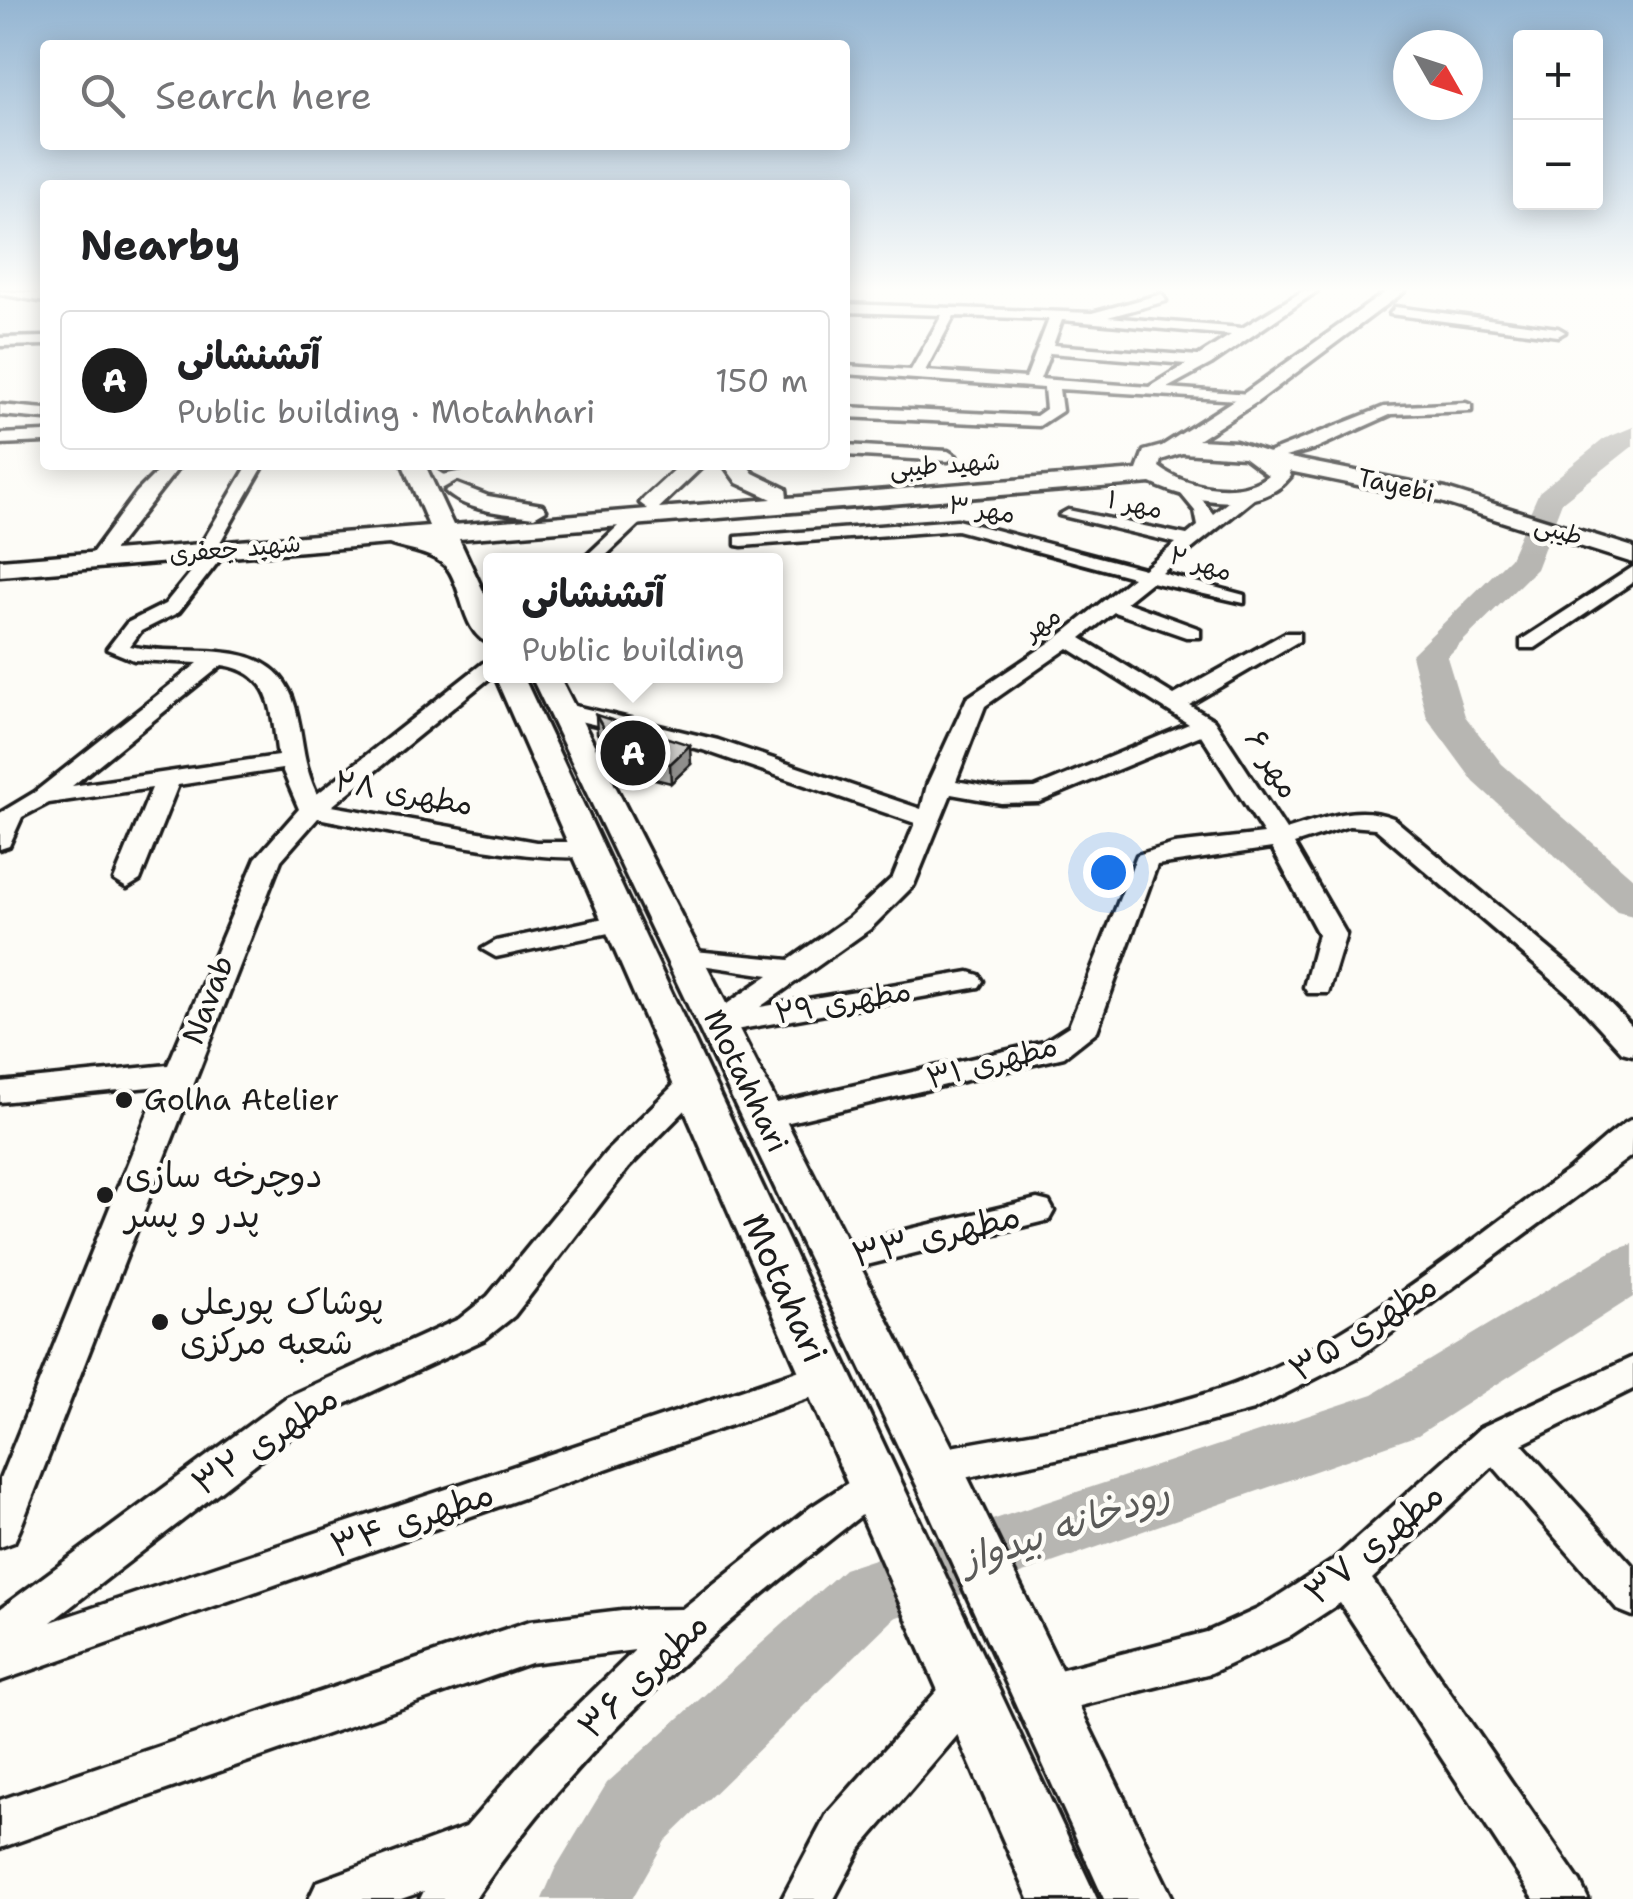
<!DOCTYPE html>
<html lang="en">
<head>
<meta charset="utf-8">
<style>
	:root { --surface:#fff; --page:#f2f2f2; --text:#202124; --muted:#757577; --line:#e0e0e0; --accent:#1c1c1c }
	body { margin:0; font-family:"Shantell Sans","Playpen Sans Arabic",sans-serif; background:var(--page); color:var(--text) }
	.controls { position:absolute; right:30px; top:30px; display:grid; overflow:hidden; border-radius:10px; box-shadow:0 5px 25px #0003 }
	.controls button { width:90px; height:90px; display:grid; place-items:center; padding:0; border:0; border-bottom:2px solid var(--line); background:var(--surface); color:var(--text); font:50px sans-serif }
	.compass { position:absolute; left:1393px; top:30px; width:90px; height:90px; border-radius:50%; background:var(--surface); box-shadow:0 5px 25px #0003; rotate:129deg }
	.you { position:absolute; left:1108px; top:872px; width:35px; height:35px; margin:-25px; border:8px solid #fff; border-radius:50%; background:#1a73e8; box-shadow:0 0 0 15px #1a73e833 }
	.badge { display:grid; place-items:center; width:65px; height:65px; border-radius:50%; background:var(--accent); color:#fff; font-size:32px; font-weight:700 }
	.pin { position:absolute; translate:-50% -50%; border:5px solid #fff; box-shadow:0 2px 10px #0006 }
	.popup { position:absolute; left:483px; top:553px; width:300px; height:130px; box-sizing:border-box; display:grid; place-content:center; border-radius:10px; background:var(--surface); filter:drop-shadow(0 2px 8px #0005); font-size:32px; white-space:nowrap; color:var(--muted) }
	.popup b { font-size:38px; color:var(--text) }
	.popup::after { content:''; position:absolute; left:50%; top:100%; margin-left:-20px; border:20px solid transparent; border-top-color:var(--surface) }
	.list { margin:0; padding:0; list-style:none }
	h2 { display:flex; justify-content:space-between; align-items:center; height:130px; margin:0; padding:0 40px; font-size:42px }
	h2 small { font-size:32px; font-weight:400; color:var(--muted) }
	.list li { display:grid; grid-template-columns:65px 1fr auto; gap:30px; align-items:center; box-sizing:border-box; height:140px; margin:0 20px 20px; padding:0 20px; border:2px solid var(--line); border-radius:10px }
	.list b { display:block; font-size:38px; white-space:nowrap }
	.list p { margin:0; font-size:32px; white-space:nowrap; color:var(--muted) }
	.list em { font-size:32px; font-style:normal; color:var(--muted) }
	.icon { flex:none; width:55px; height:55px; fill:none; stroke:currentColor; stroke-width:2; stroke-linecap:round; stroke-linejoin:round }
	.map { position:relative; flex:none; width:1633px; height:1899px; overflow:hidden }
	.search { position:absolute; background:var(--surface); box-shadow:0 5px 25px #0003; left:40px; top:40px; width:810px; height:110px; display:flex; align-items:center; gap:25px; box-sizing:border-box; padding:0 35px; border-radius:10px; color:var(--muted); font-size:38px }
	.panel { position:absolute; background:var(--surface); box-shadow:0 5px 25px #0003; left:40px; top:180px; width:810px; height:290px; border-radius:10px }
	.map>svg:first-child { display:block }
	.lines { fill:none; stroke-linecap:round; stroke-linejoin:round }
	.river { fill:#b7b6b2; fill-rule:evenodd }
	.street-casing { stroke:#1c1c1c; stroke-width:7 }
	.secondary-casing { stroke:#1c1c1c; stroke-width:7 }
	.street { fill:#fdfcf7; fill-rule:evenodd }
	.secondary { fill:#fdfcf7; fill-rule:evenodd }
	.wall { fill:#afafac; stroke:#1c1c1c; stroke-width:2.5 }
	.shaded-wall { fill:#8f8e8c; stroke:#1c1c1c; stroke-width:2.5 }
	.building { fill:#cccbc8; stroke:#1c1c1c; stroke-width:2.5 }
	.poi-dot { fill:#1c1c1c; stroke:#fdfcf7; stroke-width:4 }
	.labels { text-anchor:middle; stroke-width:9; stroke-linejoin:round; paint-order:stroke }
	.far-street-label { font-size:25px; fill:#1c1c1c; stroke:#fdfcf7 }
	.street-label { font-size:30px; fill:#1c1c1c; stroke:#fdfcf7 }
	.poi-label { font-size:30px; fill:#1c1c1c; stroke:#fdfcf7; text-anchor:start }
	.near-poi-label { font-size:35px; fill:#1c1c1c; stroke:#fdfcf7; text-anchor:start }
	.near-street-label { font-size:35px; fill:#1c1c1c; stroke:#fdfcf7 }
	.near-water-label { font-size:38px; font-style:italic; fill:#5a5a58; stroke:#fdfcf7 }
</style>
</head>
<body>
<div class="map">
<svg width="1633" height="1899" viewBox="0 0 1633 1899">
	<rect width="100%" height="100%" fill="#fdfcf7"/>
	<filter id="ink" filterUnits="userSpaceOnUse"><feTurbulence type="fractalNoise" baseFrequency=".01" numOctaves="2"/><feDisplacementMap in="SourceGraphic" scale="20" xChannelSelector="R" yChannelSelector="G"/><feConvolveMatrix kernelMatrix="1 2 1 2 8 2 1 2 1" color-interpolation-filters="sRGB"/></filter>
	<g filter="url(#ink)">
		<g class="lines">
			<g class="river">
				<polygon points="1633,427 1633,446 1562,502 1536,569 1447,657 1465,716 1502,764 1633,878 1633,916 1617,912 1474,782 1427,718 1411,655 1510,558 1539,492 1604,439"/>
				<polygon points="1633,1244 1633,1297 1418,1435 894,1618 665,1841 632,1899 542,1899 555,1869 607,1783 844,1569 1373,1394 1612,1251"/>
			</g>
			<g class="street-casing">
				<g id="street">
					<polygon points="0,291 45,294 45,302 0,294"/>
					<path d="M1303,291H1317L1211,364L1167,388L1250,394L1257,398L1255,401L1059,389L1062,411L1039,426L845,417V407L1036,416L1046,409L1044,388L845,374V366L911,370L942,315L845,312V304L1092,313L1162,294L1166,301L1108,317L1242,328ZM954,316L1049,319L1026,378L925,371ZM1062,320L1231,335L1198,356L1053,345ZM1050,353L1186,364L1149,387L1040,379Z"/>
					<polygon points="1395,307 1558,328 1565,332 1558,336 1390,314"/>
					<polygon points="45,337 45,345 0,346 0,338"/>
					<polygon points="1466,403 1471,405 1471,411 1392,414 1314,449 1263,463 1255,458 1384,407"/>
					<polygon points="0,405 45,409 45,419 0,415"/>
					<polygon points="45,432 45,442 0,444 0,434"/>
					<polygon points="845,445 948,451 956,456 948,461 845,455"/>
					<polygon points="164,465 178,468 103,564 89,564 87,560 137,492"/>
					<path d="M248,465H264L219,544L228,549L179,612L141,631L130,646C180,659 268,632 292,697C304,730 300,760 317,794L483,663L490,661L492,676L332,806L536,842H591L604,850C581,876 361,826 318,818L281,860L20,1529L14,1542L0,1547V1479L159,1086L0,1102V1082L168,1065L256,858L299,809L282,769L178,785L140,880L127,888L114,880L152,788L49,803L22,817L9,846L0,849V813L35,792L198,663L134,660L107,649L127,623L165,604L204,556L197,551ZM222,665C275,673 271,713 278,756L72,786Z"/>
					<polygon points="475,465 444,471 436,466 437,465"/>
					<path d="M1264,483L1272,488L1255,498L1162,573L1244,595V603L1151,582L1126,602L1200,629V637H1186L1114,612L1081,638L1174,695L1285,633H1299V641L1189,705L1214,720L1286,830C1322,819 1356,803 1393,818L1589,982L1633,1027V1055L1622,1052L1569,994L1375,828L1349,826L1294,844L1346,934L1328,993H1308L1304,987L1318,934L1272,848L1157,865L1097,1031L1064,1057L764,1128L753,1125L748,1117L753,1109L764,1106L1044,1042L1069,1026L1137,855L1174,844L1264,834L1201,735L1039,802L1001,803L951,794L914,885L870,929L760,1007L969,972L979,975L983,981L979,987L718,1033L708,1031L703,1024L708,1017L769,975L674,961L670,955L674,949L789,960L850,917L893,877L915,823L703,750L554,715V705L562,703L718,740L921,809L927,785L967,698L1061,635L1133,577L957,530L742,546L736,545V537L957,520L1144,569L1176,543L1059,515L1068,510L1187,535L1198,526L1195,511L1177,489L1179,485H1191L1213,514L1243,490ZM1068,648L1189,724L1035,788L1001,789L956,781L985,706Z"/>
					<polygon points="634,511 649,515 601,560 582,560"/>
					<polygon points="1633,567 1633,582 1535,648 1521,648 1521,640"/>
					<polygon points="623,914 632,916 636,922 632,928 496,957 482,949 496,941"/>
					<polygon points="695,1072 706,1075 710,1082 706,1089 628,1168 514,1316 485,1339 313,1419 51,1622 824,1362 837,1366 843,1377 837,1388 0,1681 0,1609 287,1397 459,1319 488,1296 606,1152 684,1075"/>
					<path d="M1633,1119L1631,1156L1360,1356L1253,1410L1119,1446L935,1484L921,1479L915,1467L921,1455L935,1450C1027,1432 1145,1417 1232,1385C1353,1341 1466,1243 1570,1169C1585,1157 1620,1123 1633,1119Z"/>
					<polygon points="1037,1199 1049,1202 1054,1211 1049,1220 834,1273 822,1269 817,1260 822,1251 834,1247"/>
					<polygon points="1633,1357 1633,1389 1522,1444 1633,1566 1633,1616 1618,1610 1493,1466 1372,1579 1580,1882 1588,1899 1534,1899 1340,1603 1288,1637 1211,1673 1040,1716 1024,1709 1018,1694 1024,1679 1207,1632 1258,1609 1331,1562 1480,1428"/>
					<path d="M874,1466L888,1471L894,1483L888,1495C735,1611 583,1739 475,1899H420L424,1891L401,1899H309L317,1882L466,1827L537,1745L635,1650L530,1663L0,1848V1800L530,1621L622,1610L682,1609L811,1507Z"/>
					<polygon points="968,1667 984,1674 990,1689 984,1704 861,1848 834,1899 782,1899 827,1814 952,1674"/>
				</g>
			</g>
			<g class="secondary-casing">
				<g id="secondary">
					<path d="M1387,291H1405L1257,402L1198,440L1236,442L1275,455L1446,489L1633,547V563L1441,502L1289,471L1291,476C1260,516 1191,502 1151,483L459,539L490,606V643C463,636 463,589 448,569C434,552 407,551 389,544L0,576V560L429,526L403,465H425L453,525L648,509L640,503L644,498L680,465H704L659,508L772,499L737,483L724,465H747L753,473L786,489L787,498L1137,470L1144,451L1162,446L1243,394ZM1182,453L1244,457L1268,475C1241,498 1185,488 1159,467L1161,460Z"/>
					<path d="M457,484L488,496L542,505L546,510L534,517C506,513 466,512 445,491Z"/>
					<polygon points="495,676 523,676 1097,1899 1029,1899"/>
					<polygon points="531,676 559,676 964,1470 1173,1899 1104,1899 918,1488"/>
				</g>
			</g>
			<use href="#street" class="street"/>
			<use href="#secondary" class="secondary"/>
		</g>
		<polygon class="wall" points="596,715 691,764 671,783 618,770 597,733"/>
		<polygon class="shaded-wall" points="690,745 691,764 671,783 670,764"/>
		<polygon class="building" points="596,715 690,745 670,764 616,751"/>
	</g>
	<linearGradient id="sky" x2="0" y2="1"><stop stop-color="#94b5d2"/><stop offset="0.52" stop-color="#fefefb"/><stop offset="1" stop-color="#fefefb" stop-opacity="0"/></linearGradient>
	<rect width="1633" height="556" fill="url(#sky)"/>
	<g class="poi-dot">
		<circle cx="124" cy="1100" r="10"/>
		<circle cx="105" cy="1195" r="10"/>
		<circle cx="160" cy="1322" r="10"/>
	</g>
	<g class="labels">
		<g class="far-street-label">
			<text transform="translate(945 464) rotate(-4)" y="9">شهید طیبی</text>
			<text transform="translate(1396 485) rotate(13)" y="9">Tayebi</text>
			<text transform="translate(1135 504) rotate(12)" y="9">مهر ۱</text>
			<text transform="translate(982 509) rotate(9)" y="9">مهر ۳</text>
			<text transform="translate(1559 530) rotate(17)" y="9">طیبی</text>
			<text transform="translate(235 548) rotate(-5)" y="9">شهید جعفری</text>
			<text transform="translate(1201 563) rotate(17)" y="9">مهر ۲</text>
			<text transform="translate(1042 623) rotate(-35)" y="9">مهر</text>
		</g>
		<g class="street-label">
			<text transform="translate(1272 764) rotate(58)" y="10">مهر ۶</text>
			<text transform="translate(404 793) rotate(10)" y="10">مطهری ۲۸</text>
			<text transform="translate(208 1000) rotate(-69)" y="10">Navab</text>
			<text transform="translate(843 1002) rotate(-10)" y="10">مطهری ۲۹</text>
			<text transform="translate(992 1062) rotate(-15)" y="10">مطهری ۳۱</text>
			<text transform="translate(746 1081) rotate(64)" y="10">Motahhari</text>
		</g>
		<g class="poi-label">
			<text x="144" y="1110">Golha Atelier</text>
		</g>
		<g class="near-poi-label">
			<text x="125" y="1187">دوچرخه سازی<tspan x="125" dy="40">پدر و پسر</tspan></text>
			<text x="180" y="1314">پوشاک پورعلی<tspan x="180" dy="40">شعبه مرکزی</tspan></text>
		</g>
		<g class="near-street-label">
			<text transform="translate(936 1235) rotate(-14)" y="12">مطهری ۳۳</text>
			<text transform="translate(785 1288) rotate(66)" y="12">Motahari</text>
			<text transform="translate(1363 1327) rotate(-33)" y="12">مطهری ۳۵</text>
			<text transform="translate(265 1440) rotate(-34)" y="12">مطهری ۳۲</text>
			<text transform="translate(412 1519) rotate(-19)" y="12">مطهری ۳۴</text>
			<text transform="translate(1374 1543) rotate(-40)" y="12">مطهری ۳۷</text>
			<text transform="translate(643 1675) rotate(-44)" y="12">مطهری ۳۶</text>
		</g>
		<g class="near-water-label">
			<text transform="translate(1065 1526) rotate(-19)" y="13">رودخانه بیدواز</text>
		</g>
	</g>
</svg>
<div class="controls">
<button>+</button>
<button>−</button>
</div>
<svg class="compass" viewBox="-18 -18 36 36"><path d="M0-13l5 13h-10z" fill="#e53935"/><path d="M0 13l5-13h-10z" fill="#757577"/></svg>
<div class="you"></div>
<div class="pin badge" style="left:633px;top:753px">A</div>
<div class="popup"><b>آتشنشانی</b>Public building</div>
<div class="search"><svg class="icon" aria-label="search" viewBox="0 0 24 24"><circle cx="10" cy="10" r="6"/><path d="M15 15l6 6"/></svg>Search here</div>
<section class="panel">
<h2>Nearby<small></small></h2>
<ul class="list">
<li><span class="badge">A</span><div><b>آتشنشانی</b><p>Public building · Motahhari</p></div><em>150 m</em></li>
</ul>
</section>
</div>
</body>
</html>
